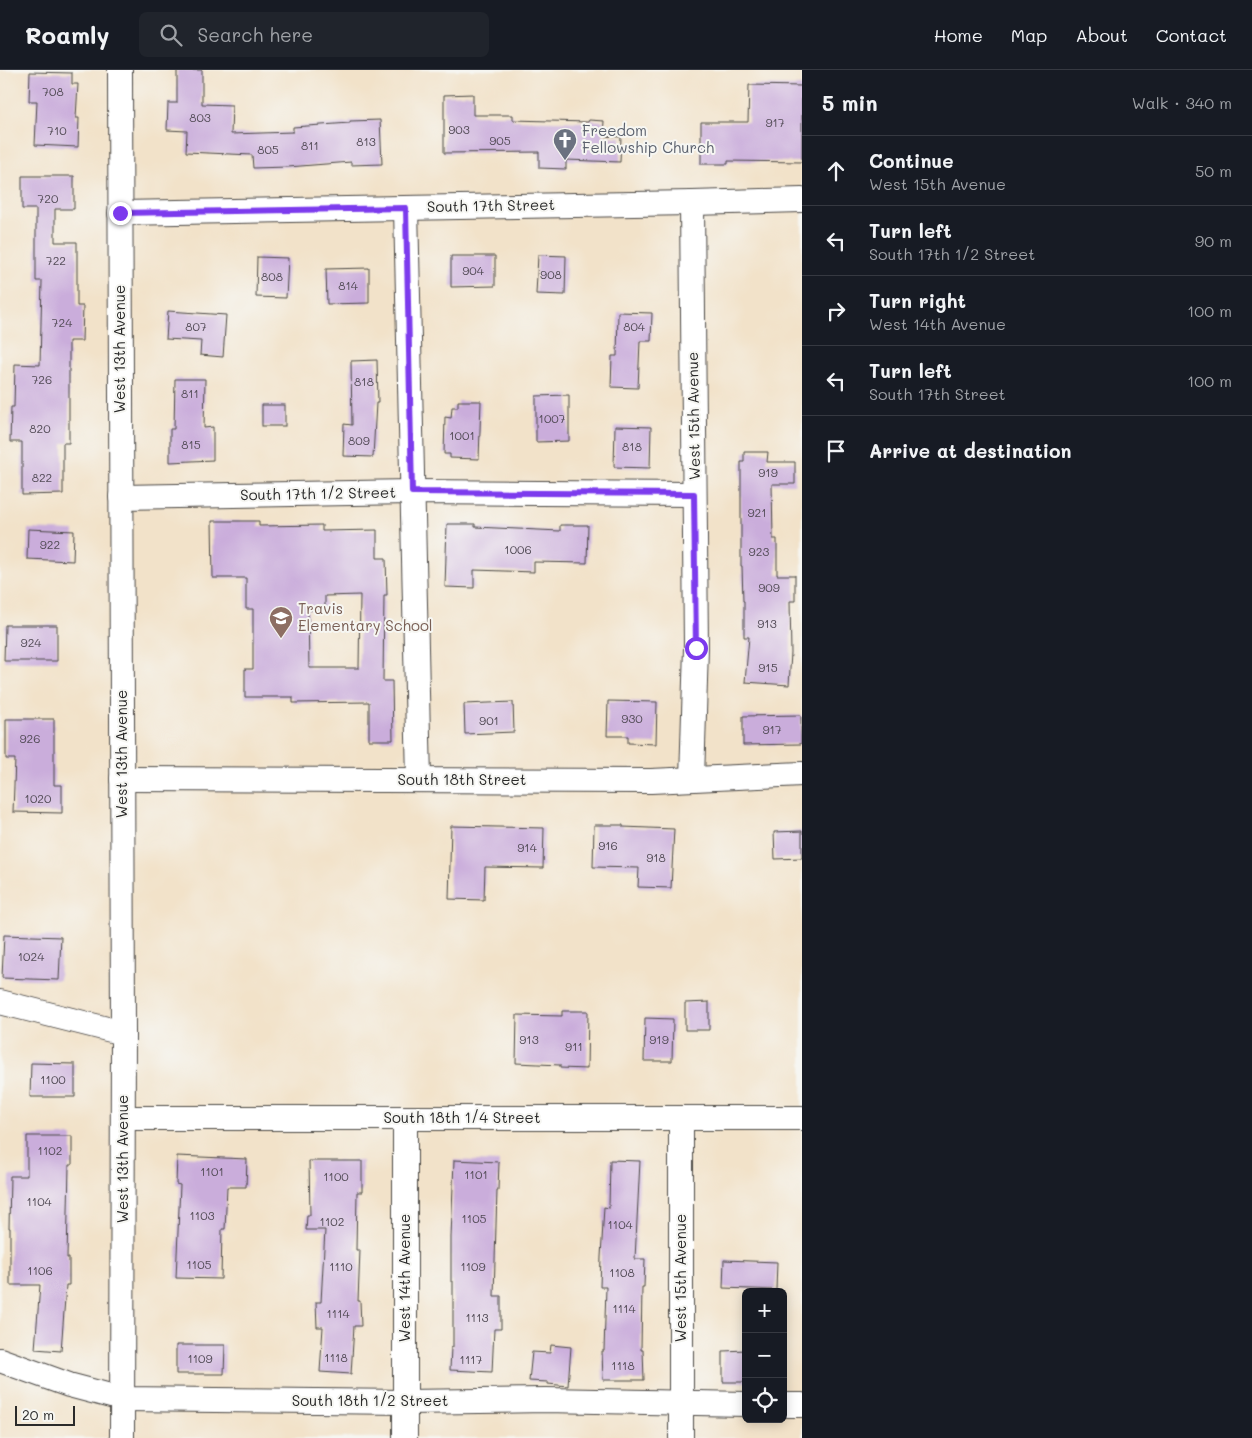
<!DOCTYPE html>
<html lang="en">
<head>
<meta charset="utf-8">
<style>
	:root { --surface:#171b24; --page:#20242c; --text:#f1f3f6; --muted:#9ea1a6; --line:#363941 }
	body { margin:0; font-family:Mali,sans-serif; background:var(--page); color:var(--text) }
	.controls { position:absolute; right:15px; bottom:15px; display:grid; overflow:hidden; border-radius:8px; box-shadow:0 2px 12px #0003 }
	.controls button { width:45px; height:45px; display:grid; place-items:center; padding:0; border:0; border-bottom:1px solid var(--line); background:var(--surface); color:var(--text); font:25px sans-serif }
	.scale { position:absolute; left:15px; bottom:12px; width:60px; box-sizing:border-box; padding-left:5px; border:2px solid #2b2b2b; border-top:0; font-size:14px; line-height:18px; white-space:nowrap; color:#2b2b2b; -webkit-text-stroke:4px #f6f6f2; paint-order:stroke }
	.stop { position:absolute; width:15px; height:15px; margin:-11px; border:4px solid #7c3aed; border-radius:50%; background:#fff }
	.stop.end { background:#7c3aed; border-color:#fff; box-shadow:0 1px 5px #0008 }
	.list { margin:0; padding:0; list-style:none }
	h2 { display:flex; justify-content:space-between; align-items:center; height:65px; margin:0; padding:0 20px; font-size:21px }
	h2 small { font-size:16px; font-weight:400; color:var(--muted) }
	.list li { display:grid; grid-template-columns:32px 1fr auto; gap:15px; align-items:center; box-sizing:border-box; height:70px; padding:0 20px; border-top:1px solid var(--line) }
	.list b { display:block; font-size:19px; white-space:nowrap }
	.list p { margin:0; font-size:16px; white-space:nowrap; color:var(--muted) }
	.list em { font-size:16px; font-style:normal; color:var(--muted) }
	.icon { flex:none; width:28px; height:28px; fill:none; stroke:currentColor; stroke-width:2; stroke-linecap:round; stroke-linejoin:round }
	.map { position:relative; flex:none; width:802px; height:1368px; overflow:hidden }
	header { display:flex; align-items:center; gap:30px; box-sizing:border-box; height:70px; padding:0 25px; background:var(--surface); border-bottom:1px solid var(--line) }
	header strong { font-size:24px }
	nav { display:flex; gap:28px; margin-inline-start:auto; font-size:18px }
	.search { width:350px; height:45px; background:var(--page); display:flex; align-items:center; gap:12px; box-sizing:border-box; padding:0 18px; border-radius:8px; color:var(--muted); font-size:19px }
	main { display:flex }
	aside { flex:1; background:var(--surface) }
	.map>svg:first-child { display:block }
	.building { fill:#caaddb; fill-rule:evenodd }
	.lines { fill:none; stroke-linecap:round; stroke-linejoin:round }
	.minor-casing { stroke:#494643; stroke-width:26 }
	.minor { stroke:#fff; stroke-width:24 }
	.route { stroke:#7c3aed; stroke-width:6 }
	.labels { text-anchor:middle; stroke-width:4; stroke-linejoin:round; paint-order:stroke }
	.number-label { font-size:12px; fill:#534c57 }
	.worship-label { font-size:15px; fill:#5b616d; stroke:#f6f6f2; text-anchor:start }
	.street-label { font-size:15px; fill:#2b2b2b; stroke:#f6f6f2 }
	.education-label { font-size:15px; fill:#785e54; stroke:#f6f6f2; text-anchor:start }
</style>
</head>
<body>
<header>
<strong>Roamly</strong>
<div class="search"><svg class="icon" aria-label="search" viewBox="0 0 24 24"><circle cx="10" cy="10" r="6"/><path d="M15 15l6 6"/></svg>Search here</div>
<nav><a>Home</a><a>Map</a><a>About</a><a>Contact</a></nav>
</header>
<main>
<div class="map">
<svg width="802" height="1368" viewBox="0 0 802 1368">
	<rect width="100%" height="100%" fill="#f6f6f2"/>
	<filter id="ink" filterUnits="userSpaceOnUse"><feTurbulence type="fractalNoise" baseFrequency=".02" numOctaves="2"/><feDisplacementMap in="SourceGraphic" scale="10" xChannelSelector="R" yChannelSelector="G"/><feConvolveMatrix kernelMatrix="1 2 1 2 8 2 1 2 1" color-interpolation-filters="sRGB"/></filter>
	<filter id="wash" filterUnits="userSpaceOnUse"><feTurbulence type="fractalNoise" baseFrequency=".0096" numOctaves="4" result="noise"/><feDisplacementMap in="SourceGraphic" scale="20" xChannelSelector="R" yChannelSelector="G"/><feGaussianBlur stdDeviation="1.12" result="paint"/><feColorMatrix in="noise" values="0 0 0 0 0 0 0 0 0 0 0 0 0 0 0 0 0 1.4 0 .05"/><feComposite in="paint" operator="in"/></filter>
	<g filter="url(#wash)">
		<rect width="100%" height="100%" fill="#f2e2c9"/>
		<g id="blocks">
			<g class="building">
				<polygon points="177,0 202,0 202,34 232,35 231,64 293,62 293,57 350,53 350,51 380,50 382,94 351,95 351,92 288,97 253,98 252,85 186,82 187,61 167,60 168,33 177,33"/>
				<polygon points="30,2 72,3 72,14 78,14 76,48 79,48 78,77 35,75 37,31 29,31"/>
				<polygon points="749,15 802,16 802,92 728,91 728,94 701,94 701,52 748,52"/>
				<polygon points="473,24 473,45 513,45 513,50 588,52 589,50 604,51 603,66 621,67 620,92 566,90 566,99 539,98 539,82 444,83 444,25"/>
				<polygon points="22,106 74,106 74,139 55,139 55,172 77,172 77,236 83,236 82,271 69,271 69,373 63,373 63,424 22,425 22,372 10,372 11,337 14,337 15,294 40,295 42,211 36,211 36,139 22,139"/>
				<polygon points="538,185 566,186 565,225 536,224"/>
				<polygon points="451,186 495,186 495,216 451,217"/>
				<polygon points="257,187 288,188 286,228 256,227"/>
				<polygon points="369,198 369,233 327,234 326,199"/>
				<polygon points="168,241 226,245 223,287 200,285 201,271 166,269"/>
				<polygon points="618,242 652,243 651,271 640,271 638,318 611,317 612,286 617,286"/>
				<polygon points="377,290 378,333 376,333 373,387 343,386 344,354 352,355 351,291"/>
				<polygon points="175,309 205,309 204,358 213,357 213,390 170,392 170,359 174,359"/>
				<polygon points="569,325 569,371 536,372 536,326"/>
				<polygon points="458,331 481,331 479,389 450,388 450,384 444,384 445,347 451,348 452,337 458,337"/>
				<rect x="262" y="335" width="23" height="21"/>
				<polygon points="615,356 651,357 650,398 614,397"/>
				<polygon points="744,382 768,382 767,392 795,392 795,414 772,414 773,469 777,469 777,505 795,505 795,531 790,531 791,583 789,615 745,612 749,567 744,567 744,531 743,531 742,496 741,496 741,392 744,392"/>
				<path d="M212,451H259V456L322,455V461L377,460V488H386L387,525H384L383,611H392L393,670H369V632L293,633V627H245V599H253V539H246V508H213ZM360,525L359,598H309L308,540H325V526Z"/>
				<polygon points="447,454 475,454 475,457 560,461 560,455 588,455 587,493 534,492 534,502 474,500 474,518 445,517"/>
				<polygon points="28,459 74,461 73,491 27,489"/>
				<polygon points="5,555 57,555 57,591 4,591"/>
				<polygon points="608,631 657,632 656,674 628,673 628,666 607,666"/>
				<polygon points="513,632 514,662 465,664 464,634"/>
				<polygon points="801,645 801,674 743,675 743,646"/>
				<polygon points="6,649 54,649 54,715 62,715 62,743 13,742 15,689 6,689"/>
				<polygon points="594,755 623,755 623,757 674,759 671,818 638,817 639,798 593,797"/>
				<polygon points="451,756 544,758 543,798 485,797 484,830 449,829"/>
				<polygon points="802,761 802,788 775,789 774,762"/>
				<polygon points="4,865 61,867 59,910 2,908"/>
				<polygon points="709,932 709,960 685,960 685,933"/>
				<polygon points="562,941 588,941 587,999 560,998 560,995 516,993 517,945 562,946"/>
				<polygon points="645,948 673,949 672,991 644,991"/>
				<polygon points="31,993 75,994 75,1027 30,1027"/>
				<polygon points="27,1066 72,1066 72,1095 69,1095 67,1188 69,1188 69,1215 66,1215 61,1281 35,1279 40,1215 10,1215 10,1158 9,1158 10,1106 27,1106"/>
				<polygon points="177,1086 247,1089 246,1117 227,1117 225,1159 222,1159 221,1209 176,1208 180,1115 176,1114"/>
				<polygon points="454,1090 499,1092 498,1120 497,1120 494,1226 501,1226 501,1259 494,1259 492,1302 450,1300 451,1277 453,1277 453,1212 451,1212 451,1167"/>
				<polygon points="610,1090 640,1091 635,1189 645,1189 644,1217 642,1217 641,1280 643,1280 644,1310 603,1310 602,1281 604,1281 606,1217 600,1217 601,1187 604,1137 609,1138"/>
				<polygon points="309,1091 362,1091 362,1122 357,1122 356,1180 360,1180 358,1231 360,1231 361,1256 354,1256 351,1304 320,1302 323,1257 317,1257 316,1232 321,1232 325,1160 306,1160 307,1145 310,1145"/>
				<polygon points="724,1190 777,1192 776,1220 723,1218"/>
				<polygon points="176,1275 225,1275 224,1304 176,1304"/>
				<polygon points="551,1275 571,1277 568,1316 548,1314 548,1312 529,1311 532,1282 550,1283"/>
				<polygon points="746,1280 746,1312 723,1312 723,1281"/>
			</g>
		</g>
	</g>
	<g filter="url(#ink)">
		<use href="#blocks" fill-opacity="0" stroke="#494643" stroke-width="1"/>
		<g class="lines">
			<g class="minor-casing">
				<g id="minor">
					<polyline points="120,0 123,963 122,1368"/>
					<polyline points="692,133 696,578 692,709"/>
					<polyline points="406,138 419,710"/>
					<polyline points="120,143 692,133 802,130"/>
					<polyline points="121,427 412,422 694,424"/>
					<polyline points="122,709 651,711 802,704"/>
					<polyline points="0,932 123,963"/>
					<polyline points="123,1048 802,1048"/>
					<polyline points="681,1048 681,1368"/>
					<polyline points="0,1290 69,1315 122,1329 405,1332 546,1330 746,1334"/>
					<polyline points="783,1335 802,1335"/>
					<polyline points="405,1368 405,1048"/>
				</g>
			</g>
			<use href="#minor" class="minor"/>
		</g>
	</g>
	<g class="lines" filter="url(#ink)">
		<polyline class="route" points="120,143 406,138 412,422 694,424 696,578"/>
	</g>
	<defs>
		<g id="church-pin" transform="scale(1.25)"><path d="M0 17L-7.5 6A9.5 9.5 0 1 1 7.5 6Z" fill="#6b7280" stroke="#f6f6f2"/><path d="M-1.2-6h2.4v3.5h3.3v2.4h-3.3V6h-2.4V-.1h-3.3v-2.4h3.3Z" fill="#fff"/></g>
		<g id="school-pin" transform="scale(1.25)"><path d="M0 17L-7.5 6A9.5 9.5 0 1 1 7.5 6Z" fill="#8d6e63" stroke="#f6f6f2"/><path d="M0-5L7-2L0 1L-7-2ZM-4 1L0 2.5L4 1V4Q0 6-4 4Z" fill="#fff"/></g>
	</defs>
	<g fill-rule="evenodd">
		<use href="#church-pin" x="565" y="70"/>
		<use href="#school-pin" x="281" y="548"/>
	</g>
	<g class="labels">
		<g class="number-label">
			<text x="53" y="26">708</text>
			<text x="200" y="52">803</text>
			<text x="775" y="57">917</text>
			<text x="459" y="64">903</text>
			<text x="57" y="65">710</text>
			<text x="500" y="75">905</text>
			<text x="366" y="76">813</text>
			<text x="310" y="80">811</text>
			<text x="268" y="84">805</text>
			<text x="48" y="133">720</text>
			<text x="56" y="195">722</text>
			<text x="473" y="205">904</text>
			<text x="551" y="209">908</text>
			<text x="272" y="211">808</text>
			<text x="348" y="220">814</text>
			<text x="62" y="257">724</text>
			<text x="196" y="261">807</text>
			<text x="634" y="261">804</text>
			<text x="42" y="314">726</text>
			<text x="364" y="316">818</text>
			<text x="190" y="328">811</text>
			<text x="552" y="353">1007</text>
			<text x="40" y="363">820</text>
			<text x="462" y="370">1001</text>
			<text x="359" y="375">809</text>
			<text x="191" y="379">815</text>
			<text x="632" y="381">818</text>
			<text x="768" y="407">919</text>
			<text x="42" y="412">822</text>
			<text x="757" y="447">921</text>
			<text x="50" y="479">922</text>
			<text x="518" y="484">1006</text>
			<text x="759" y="486">923</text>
			<text x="769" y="522">909</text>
			<text x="767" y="558">913</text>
			<text x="31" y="577">924</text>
			<text x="768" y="602">915</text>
			<text x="632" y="653">930</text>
			<text x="489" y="655">901</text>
			<text x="772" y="664">917</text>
			<text x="30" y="673">926</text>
			<text x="38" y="733">1020</text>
			<text x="608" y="780">916</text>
			<text x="527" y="782">914</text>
			<text x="656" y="792">918</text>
			<text x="31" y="891">1024</text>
			<text x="529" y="974">913</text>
			<text x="659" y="974">919</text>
			<text x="574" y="981">911</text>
			<text x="53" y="1014">1100</text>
			<text x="50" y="1085">1102</text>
			<text x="212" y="1106">1101</text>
			<text x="476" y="1109">1101</text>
			<text x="336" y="1111">1100</text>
			<text x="39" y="1136">1104</text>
			<text x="202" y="1150">1103</text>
			<text x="474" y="1153">1105</text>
			<text x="332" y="1156">1102</text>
			<text x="620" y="1159">1104</text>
			<text x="199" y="1199">1105</text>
			<text x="341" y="1201">1110</text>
			<text x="473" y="1201">1109</text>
			<text x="40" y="1205">1106</text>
			<text x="622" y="1207">1108</text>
			<text x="624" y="1243">1114</text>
			<text x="338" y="1248">1114</text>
			<text x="477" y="1252">1113</text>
			<text x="336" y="1292">1118</text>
			<text x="200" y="1293">1109</text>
			<text x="471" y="1294">1117</text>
			<text x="623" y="1300">1118</text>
		</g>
		<g class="worship-label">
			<text x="582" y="66">Freedom<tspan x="582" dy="17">Fellowship Church</tspan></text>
		</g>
		<g class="street-label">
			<text transform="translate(491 136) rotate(-1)" y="5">South 17th Street</text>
			<text transform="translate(120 279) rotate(-90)" y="5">West 13th Avenue</text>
			<text transform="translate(694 346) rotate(-91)" y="5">West 15th Avenue</text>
			<text transform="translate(318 424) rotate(-1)" y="5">South 17th 1/2 Street</text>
			<text transform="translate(122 684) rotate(-90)" y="5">West 13th Avenue</text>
			<text x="462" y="715">South 18th Street</text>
			<text x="462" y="1053">South 18th 1/4 Street</text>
			<text transform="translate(123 1089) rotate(-90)" y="5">West 13th Avenue</text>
			<text transform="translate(405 1208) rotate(-90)" y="5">West 14th Avenue</text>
			<text transform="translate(681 1208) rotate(-90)" y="5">West 15th Avenue</text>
			<text x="370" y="1336">South 18th 1/2 Street</text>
		</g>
		<g class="education-label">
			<text x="298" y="544">Travis<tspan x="298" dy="17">Elementary School</tspan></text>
		</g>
	</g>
</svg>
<div class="controls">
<button>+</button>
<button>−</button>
<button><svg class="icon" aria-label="locate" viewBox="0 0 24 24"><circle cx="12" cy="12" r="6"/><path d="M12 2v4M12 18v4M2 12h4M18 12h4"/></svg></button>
</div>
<div class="scale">20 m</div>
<div class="stop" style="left:696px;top:578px"></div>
<div class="stop end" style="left:120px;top:143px"></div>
</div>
<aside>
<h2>5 min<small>Walk · 340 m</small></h2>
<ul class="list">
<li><svg class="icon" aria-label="ahead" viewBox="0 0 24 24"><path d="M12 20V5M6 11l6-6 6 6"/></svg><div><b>Continue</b><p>West 15th Avenue</p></div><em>50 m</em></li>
<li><svg class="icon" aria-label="left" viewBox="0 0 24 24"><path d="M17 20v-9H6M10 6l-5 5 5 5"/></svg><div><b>Turn left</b><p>South 17th 1/2 Street</p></div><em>90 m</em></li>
<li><svg class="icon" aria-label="right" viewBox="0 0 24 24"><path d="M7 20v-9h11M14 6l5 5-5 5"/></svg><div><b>Turn right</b><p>West 14th Avenue</p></div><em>100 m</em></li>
<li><svg class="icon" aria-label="left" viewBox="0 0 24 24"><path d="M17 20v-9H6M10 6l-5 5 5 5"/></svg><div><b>Turn left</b><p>South 17th Street</p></div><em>100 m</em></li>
<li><svg class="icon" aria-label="arrive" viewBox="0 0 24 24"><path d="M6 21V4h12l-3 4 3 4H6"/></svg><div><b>Arrive at destination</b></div></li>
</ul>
</aside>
</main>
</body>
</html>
